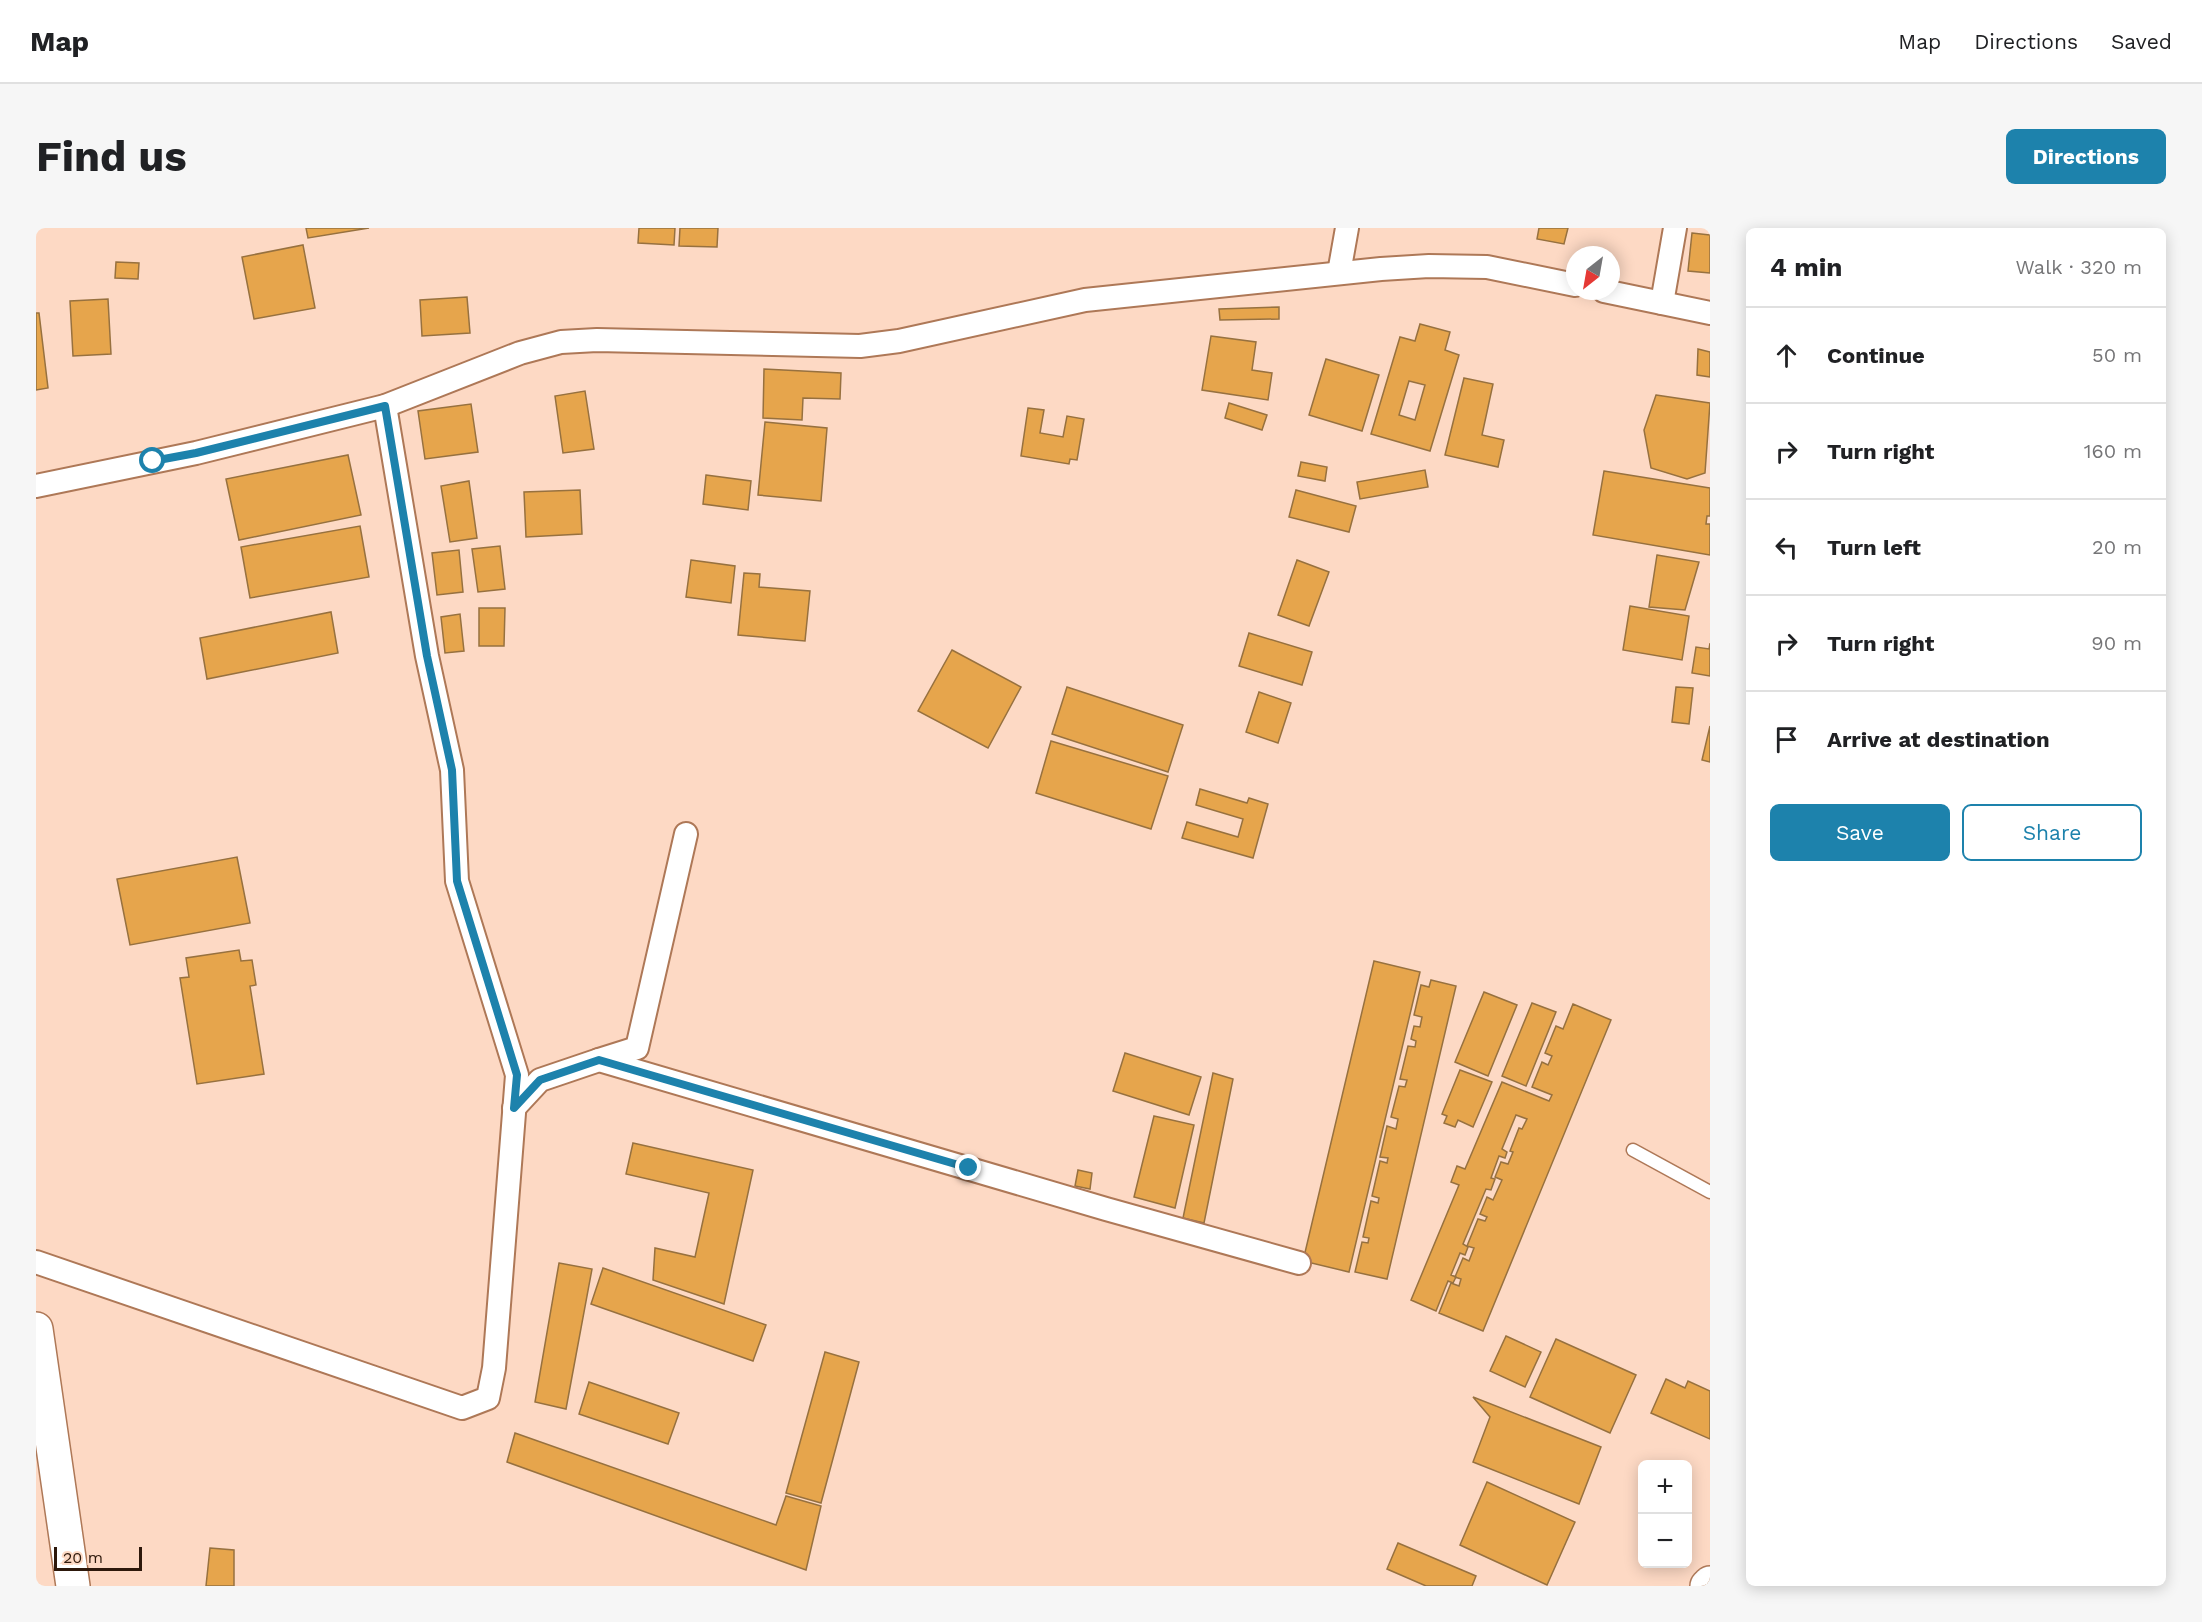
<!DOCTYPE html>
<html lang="en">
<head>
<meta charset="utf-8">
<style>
	:root { --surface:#fff; --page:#f6f6f6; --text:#202124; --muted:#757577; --line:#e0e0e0; --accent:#1d82ac }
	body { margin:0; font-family:"Work Sans",sans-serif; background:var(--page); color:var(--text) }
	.controls { position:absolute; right:18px; bottom:18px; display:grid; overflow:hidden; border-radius:9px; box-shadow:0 3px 15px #0003 }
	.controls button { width:54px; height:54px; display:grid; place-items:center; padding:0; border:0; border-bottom:2px solid var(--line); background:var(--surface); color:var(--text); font:30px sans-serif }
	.compass { position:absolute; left:1530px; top:18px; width:54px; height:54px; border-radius:50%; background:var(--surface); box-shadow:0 3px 15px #0003; rotate:211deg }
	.scale { position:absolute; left:18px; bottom:15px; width:88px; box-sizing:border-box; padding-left:6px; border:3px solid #2d180b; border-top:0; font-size:16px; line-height:21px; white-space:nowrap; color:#2d180b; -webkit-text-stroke:4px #fdd9c4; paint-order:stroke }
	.stop { position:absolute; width:18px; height:18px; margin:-14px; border:4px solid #1d82ac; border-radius:50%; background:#fff }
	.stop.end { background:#1d82ac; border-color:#fff; box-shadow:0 2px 6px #0008 }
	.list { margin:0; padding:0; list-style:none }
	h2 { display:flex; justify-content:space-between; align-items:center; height:78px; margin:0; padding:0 24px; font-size:26px }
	h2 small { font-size:20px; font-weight:400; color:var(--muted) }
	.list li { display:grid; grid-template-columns:39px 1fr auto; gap:18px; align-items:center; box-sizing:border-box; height:96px; padding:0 24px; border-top:2px solid var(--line) }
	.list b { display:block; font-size:22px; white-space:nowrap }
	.list em { font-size:20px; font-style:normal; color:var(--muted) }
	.actions { display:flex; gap:12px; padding:18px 24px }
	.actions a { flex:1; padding:14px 0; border:2px solid var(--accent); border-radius:9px; text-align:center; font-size:21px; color:var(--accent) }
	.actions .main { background:var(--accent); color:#fff }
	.icon { flex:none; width:33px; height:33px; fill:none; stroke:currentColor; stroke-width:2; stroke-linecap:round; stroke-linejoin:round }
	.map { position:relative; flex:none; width:1674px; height:1358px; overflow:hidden; border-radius:9px }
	header { display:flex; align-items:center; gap:36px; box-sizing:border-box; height:84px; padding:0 30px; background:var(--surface); border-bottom:2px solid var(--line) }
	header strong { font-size:28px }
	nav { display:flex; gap:33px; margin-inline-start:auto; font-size:21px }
	.intro { display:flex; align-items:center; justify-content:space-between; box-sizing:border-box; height:144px; padding:0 36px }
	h1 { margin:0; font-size:42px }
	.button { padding:15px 27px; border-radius:9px; background:var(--accent); color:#fff; font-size:21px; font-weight:700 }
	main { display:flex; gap:36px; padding:0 36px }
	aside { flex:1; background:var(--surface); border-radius:9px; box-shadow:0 3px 15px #0003 }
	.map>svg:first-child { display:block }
	.building { fill:#e6a54c; stroke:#97713f; stroke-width:1.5; fill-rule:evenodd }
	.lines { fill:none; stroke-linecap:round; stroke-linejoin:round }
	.lane-casing { stroke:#ae7857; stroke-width:15 }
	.street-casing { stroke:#ae7857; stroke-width:26 }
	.secondary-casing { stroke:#ae7857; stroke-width:36 }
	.highway-casing { stroke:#ae7857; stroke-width:36 }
	.lane { stroke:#fff; stroke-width:12 }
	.street { stroke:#fff; stroke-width:22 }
	.secondary { stroke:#fff; stroke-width:33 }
	.highway { stroke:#fff; stroke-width:33 }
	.route { stroke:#1d82ac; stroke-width:8 }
</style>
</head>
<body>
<header>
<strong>Map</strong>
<nav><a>Map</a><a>Directions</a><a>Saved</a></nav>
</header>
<div class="intro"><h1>Find us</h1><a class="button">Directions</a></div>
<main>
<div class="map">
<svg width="1674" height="1358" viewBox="0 0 1674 1358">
	<rect width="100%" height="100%" fill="#fdd9c4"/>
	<g class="building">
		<polygon points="270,0 333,0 272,10"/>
		<polygon points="603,0 639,0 638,17 602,15"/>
		<polygon points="644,0 682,0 681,19 643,18"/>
		<polygon points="1503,0 1532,0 1528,16 1501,11"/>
		<polygon points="1656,5 1674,7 1674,45 1652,43"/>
		<polygon points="267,17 279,80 218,91 206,29"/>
		<polygon points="80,34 103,35 102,51 79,50"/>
		<polygon points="431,69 434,105 386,108 384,72"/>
		<polygon points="72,71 75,126 37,128 34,73"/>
		<polygon points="1243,79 1243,91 1184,92 1183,81"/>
		<polygon points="0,85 3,85 12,160 0,162"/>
		<path d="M1384,96L1414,104L1409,122L1423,127L1394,223L1335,206L1364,109L1379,113ZM1373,153L1389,157L1379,192L1363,187Z"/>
		<polygon points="1175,108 1220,114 1216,142 1236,145 1232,172 1166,162"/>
		<polygon points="1662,121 1674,124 1674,149 1661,147"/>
		<polygon points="1290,131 1343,147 1326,203 1273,187"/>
		<polygon points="728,141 805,145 804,171 767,170 766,192 727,190"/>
		<polygon points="1428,150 1457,156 1446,207 1468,212 1462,239 1409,227"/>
		<polygon points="549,163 558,221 527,225 519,168"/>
		<polygon points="1620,167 1674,175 1669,245 1651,251 1615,240 1608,202"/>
		<polygon points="1193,175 1231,187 1226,202 1189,190"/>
		<polygon points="435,176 442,224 389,231 382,183"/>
		<polygon points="992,180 1008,182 1004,205 1027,209 1031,188 1048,191 1041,232 1034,231 1033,236 985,228"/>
		<polygon points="729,194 791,200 785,273 722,267"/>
		<polygon points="312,227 325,287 203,312 190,251"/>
		<polygon points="1265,234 1291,239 1289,253 1262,248"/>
		<polygon points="1389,242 1392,259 1324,271 1321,254"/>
		<polygon points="1568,243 1674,260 1674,288 1671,288 1670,296 1674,296 1674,327 1557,307"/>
		<polygon points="670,247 715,253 712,282 667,276"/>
		<polygon points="433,253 441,310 414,314 405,258"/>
		<polygon points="544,262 546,306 490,309 488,264"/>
		<polygon points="1260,262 1320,278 1313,304 1253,289"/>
		<polygon points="324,298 333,349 214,370 205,319"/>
		<polygon points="464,318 469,361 442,364 436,321"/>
		<polygon points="423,322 427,364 401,367 396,325"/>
		<polygon points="1621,327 1663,334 1649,382 1613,379"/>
		<polygon points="655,332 699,338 695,375 650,369"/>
		<polygon points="1261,332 1293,344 1273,398 1242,387"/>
		<polygon points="708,345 724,346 723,359 774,363 769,413 702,407"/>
		<polygon points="1594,378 1653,388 1646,432 1587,422"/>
		<polygon points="443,380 469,380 468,418 443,418"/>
		<polygon points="295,384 302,425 171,451 164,410"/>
		<polygon points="424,386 428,423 409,425 405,389"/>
		<polygon points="1213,405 1276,424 1266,457 1203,438"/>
		<polygon points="1674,415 1674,448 1656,445 1660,419 1673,421"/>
		<polygon points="916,422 985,459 952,520 882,483"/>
		<polygon points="1031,459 1147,497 1132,544 1016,506"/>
		<polygon points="1640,459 1657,460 1653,496 1636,494"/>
		<polygon points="1223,464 1255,475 1242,515 1210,504"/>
		<polygon points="1674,498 1674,534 1666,532"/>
		<polygon points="1015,513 1132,548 1115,601 1000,565"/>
		<polygon points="1164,561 1211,575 1213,570 1232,576 1217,630 1146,610 1151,594 1202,609 1207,591 1160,577"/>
		<polygon points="201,629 214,695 94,717 81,651"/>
		<polygon points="203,722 205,733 216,732 220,757 214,758 228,846 161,856 144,750 153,749 150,730"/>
		<polygon points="1338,733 1384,744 1313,1044 1267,1033"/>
		<polygon points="1395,752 1420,758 1351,1051 1319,1044 1326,1014 1332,1015 1333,1010 1327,1009 1335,973 1342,975 1343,970 1336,968 1344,933 1351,935 1352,930 1344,929 1351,898 1360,901 1362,891 1355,889 1363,858 1369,859 1371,852 1364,851 1372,818 1379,819 1380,813 1375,811 1378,798 1384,799 1386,789 1378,787 1385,757 1393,759"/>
		<polygon points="1448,764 1481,777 1452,848 1419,834"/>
		<polygon points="1496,775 1520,784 1490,858 1466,848"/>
		<polygon points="1537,776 1575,792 1447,1103 1403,1085 1415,1055 1423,1058 1425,1051 1419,1049 1427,1030 1433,1033 1438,1020 1431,1018 1442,991 1449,993 1451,989 1444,986 1451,969 1457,972 1466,952 1459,949 1465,934 1472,936 1477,924 1474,923 1483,900 1486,901 1491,891 1480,887 1466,921 1471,924 1469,930 1463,928 1455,950 1459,951 1455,962 1450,961 1427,1016 1432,1019 1429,1027 1424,1025 1415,1047 1420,1049 1417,1055 1412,1053 1400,1083 1375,1072 1423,957 1415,954 1421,938 1429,941 1466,854 1513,873 1516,867 1496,859 1506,834 1512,837 1516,828 1509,825 1520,798 1527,801"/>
		<polygon points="1089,825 1165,849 1153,887 1077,863"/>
		<polygon points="1424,842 1456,854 1437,899 1422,892 1419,899 1408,895 1411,888 1406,886"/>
		<polygon points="1177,845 1197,851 1168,995 1147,990"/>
		<polygon points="1118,888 1158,897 1139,980 1098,969"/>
		<polygon points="597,915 717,942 688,1076 617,1052 619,1020 659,1029 673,965 590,946"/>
		<polygon points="1042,942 1056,945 1054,961 1039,958"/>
		<polygon points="523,1035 556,1041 530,1181 499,1174"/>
		<polygon points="567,1040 730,1097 717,1133 555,1076"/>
		<polygon points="1470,1108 1505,1124 1489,1159 1454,1143"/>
		<polygon points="1520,1111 1600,1147 1574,1205 1494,1169"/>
		<polygon points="789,1124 823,1134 785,1275 750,1265"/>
		<polygon points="1630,1151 1649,1160 1652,1153 1674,1163 1674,1211 1615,1185"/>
		<polygon points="553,1154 643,1185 632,1216 543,1186"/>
		<polygon points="1437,1169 1565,1219 1543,1276 1437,1234 1454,1189"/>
		<polygon points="479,1205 740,1297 750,1268 785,1278 770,1342 471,1234"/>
		<polygon points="1451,1254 1539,1294 1511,1357 1424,1317"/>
		<polygon points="1362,1315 1440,1348 1436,1358 1390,1358 1351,1341"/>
		<polygon points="174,1320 198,1322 198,1358 170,1358"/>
	</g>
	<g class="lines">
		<g class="lane-casing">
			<polyline id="lane" points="1597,922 1674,964"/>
		</g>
		<g class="street-casing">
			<g id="street">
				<polyline points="1303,45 1311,0"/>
				<polyline points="1568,63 1674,85"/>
				<polyline points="1626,75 1639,0"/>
				<polyline points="0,258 160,225 349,178 484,125 525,114 561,112 824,118 863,113 1049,72 1345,41 1393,38 1451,39 1539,57"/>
				<polyline points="563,832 601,820 650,606"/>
				<polyline points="478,880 504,852 563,832 1070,981 1263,1035"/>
				<polyline points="0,1034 426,1180 452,1170 458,1140 481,847 421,653 416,542 391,428 349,178"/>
			</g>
		</g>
		<g class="secondary-casing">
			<polyline id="secondary" points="1671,1358 1674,1355"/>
		</g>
		<g class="highway-casing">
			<polyline id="highway" points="0,1101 37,1358"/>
		</g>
		<use href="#lane" class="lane"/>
		<use href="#street" class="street"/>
		<use href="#secondary" class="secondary"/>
		<use href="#highway" class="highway"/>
	</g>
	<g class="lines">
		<polyline class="route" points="117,233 160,225 349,178 391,428 416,542 421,653 481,847 478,880 504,852 563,832 933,940"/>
	</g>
</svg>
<div class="controls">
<button>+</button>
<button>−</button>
</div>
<svg class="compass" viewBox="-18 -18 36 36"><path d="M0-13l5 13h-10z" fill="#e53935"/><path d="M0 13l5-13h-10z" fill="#757577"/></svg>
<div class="scale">20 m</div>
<div class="stop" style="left:117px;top:233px"></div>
<div class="stop end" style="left:933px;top:940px"></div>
</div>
<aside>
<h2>4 min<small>Walk · 320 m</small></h2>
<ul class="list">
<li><svg class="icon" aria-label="ahead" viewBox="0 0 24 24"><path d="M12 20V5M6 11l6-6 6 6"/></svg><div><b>Continue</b></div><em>50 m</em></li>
<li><svg class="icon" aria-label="right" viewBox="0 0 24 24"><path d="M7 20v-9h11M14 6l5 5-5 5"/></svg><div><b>Turn right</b></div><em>160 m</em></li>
<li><svg class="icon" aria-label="left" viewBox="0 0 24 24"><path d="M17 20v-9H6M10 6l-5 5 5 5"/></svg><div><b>Turn left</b></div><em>20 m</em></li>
<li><svg class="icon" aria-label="right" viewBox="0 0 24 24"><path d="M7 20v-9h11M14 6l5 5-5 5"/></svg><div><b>Turn right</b></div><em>90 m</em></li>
<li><svg class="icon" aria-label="arrive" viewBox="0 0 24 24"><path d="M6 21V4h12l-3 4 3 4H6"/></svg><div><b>Arrive at destination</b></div></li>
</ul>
<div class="actions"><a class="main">Save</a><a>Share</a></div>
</aside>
</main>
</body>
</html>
